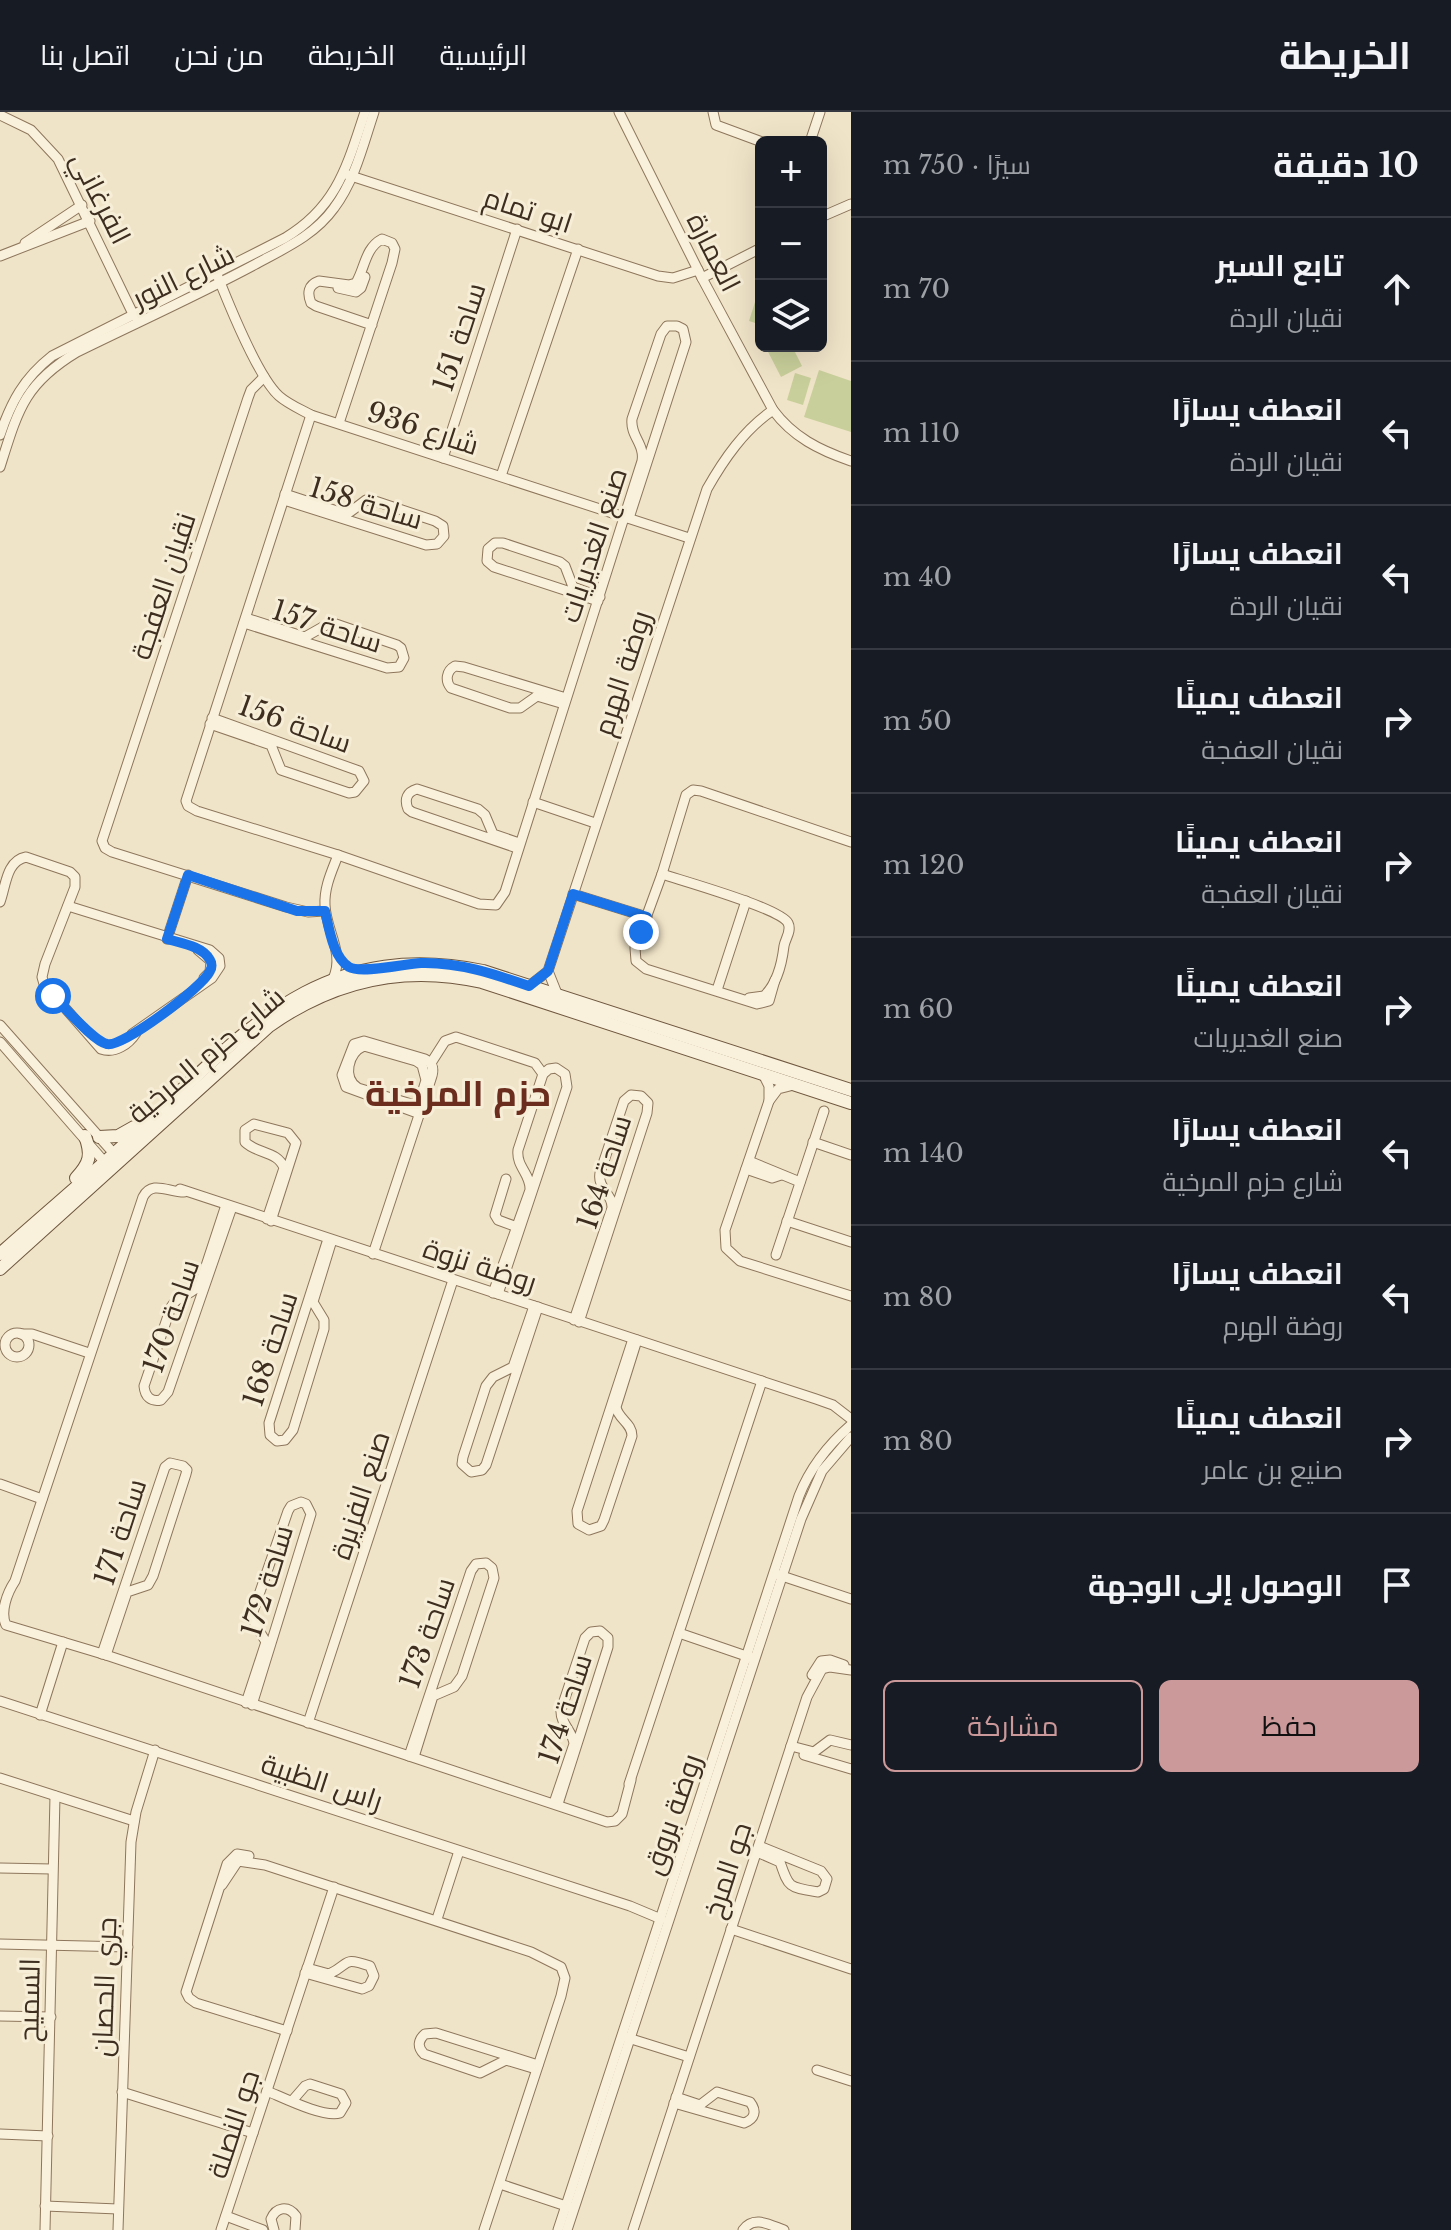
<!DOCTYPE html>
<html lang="ar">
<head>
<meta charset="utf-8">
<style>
	:root { --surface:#171b24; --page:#20242c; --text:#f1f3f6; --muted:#9ea1a6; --line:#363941; --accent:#cc999b }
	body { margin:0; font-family:"Libre Baskerville",Cairo,serif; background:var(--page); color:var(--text); direction:rtl }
	.controls { position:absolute; right:24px; top:24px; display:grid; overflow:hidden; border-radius:12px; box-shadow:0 8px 32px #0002 }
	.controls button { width:72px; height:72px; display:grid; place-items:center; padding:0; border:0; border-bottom:2px solid var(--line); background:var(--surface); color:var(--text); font:40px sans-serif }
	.stop { position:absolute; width:24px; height:24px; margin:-18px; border:6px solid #1a73e8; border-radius:50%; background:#fff }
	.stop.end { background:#1a73e8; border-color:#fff; box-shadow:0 2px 8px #0008 }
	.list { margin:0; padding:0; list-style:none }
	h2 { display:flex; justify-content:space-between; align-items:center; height:104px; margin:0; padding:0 32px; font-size:34px }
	h2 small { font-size:26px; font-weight:400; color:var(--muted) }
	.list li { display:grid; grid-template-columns:52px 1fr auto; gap:24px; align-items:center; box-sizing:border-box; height:144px; padding:0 32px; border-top:2px solid var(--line) }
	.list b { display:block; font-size:30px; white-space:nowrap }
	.list p { margin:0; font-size:26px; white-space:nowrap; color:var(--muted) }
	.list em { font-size:26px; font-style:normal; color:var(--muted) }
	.actions { display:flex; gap:16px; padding:24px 32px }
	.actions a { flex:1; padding:18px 0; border:2px solid var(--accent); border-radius:12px; text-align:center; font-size:28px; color:var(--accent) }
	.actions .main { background:var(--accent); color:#111 }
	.icon { flex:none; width:44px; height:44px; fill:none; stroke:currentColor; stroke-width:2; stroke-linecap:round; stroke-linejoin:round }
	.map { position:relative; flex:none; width:851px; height:2118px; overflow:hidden; direction:ltr }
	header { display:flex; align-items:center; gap:48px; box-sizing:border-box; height:112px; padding:0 40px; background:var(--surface); border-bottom:2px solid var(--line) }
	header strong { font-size:38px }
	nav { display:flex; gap:44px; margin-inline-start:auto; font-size:28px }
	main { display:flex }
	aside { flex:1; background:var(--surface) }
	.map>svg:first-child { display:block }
	.green { fill:#c9cf9b }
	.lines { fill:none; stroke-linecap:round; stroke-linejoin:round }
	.street-casing { stroke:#8d765c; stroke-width:11 }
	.secondary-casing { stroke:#6f573f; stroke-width:14 }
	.street { stroke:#faf1dc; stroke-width:9 }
	.secondary { stroke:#faf1dc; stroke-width:12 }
	.route { stroke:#1a73e8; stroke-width:10 }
	.labels { text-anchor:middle; stroke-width:6; stroke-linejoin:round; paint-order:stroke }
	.street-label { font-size:28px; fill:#3d2e20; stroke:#f7eed8 }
	.district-label { font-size:36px; font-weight:bold; fill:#6b2e1e; stroke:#f7eed8 }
</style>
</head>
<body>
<header>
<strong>الخريطة</strong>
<nav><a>الرئيسية</a><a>الخريطة</a><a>من نحن</a><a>اتصل بنا</a></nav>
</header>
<main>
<aside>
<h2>10 دقيقة<small>سيرًا · 750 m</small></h2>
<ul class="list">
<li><svg class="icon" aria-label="ahead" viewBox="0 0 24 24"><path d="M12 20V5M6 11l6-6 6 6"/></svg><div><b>تابع السير</b><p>نقيان الردة</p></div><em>70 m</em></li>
<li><svg class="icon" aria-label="left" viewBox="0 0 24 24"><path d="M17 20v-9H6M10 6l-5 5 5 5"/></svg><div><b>انعطف يسارًا</b><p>نقيان الردة</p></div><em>110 m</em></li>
<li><svg class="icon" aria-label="left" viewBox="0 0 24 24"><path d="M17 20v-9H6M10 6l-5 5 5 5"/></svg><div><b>انعطف يسارًا</b><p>نقيان الردة</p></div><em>40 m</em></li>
<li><svg class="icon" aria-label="right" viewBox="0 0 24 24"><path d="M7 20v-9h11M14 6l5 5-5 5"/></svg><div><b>انعطف يمينًا</b><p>نقيان العفجة</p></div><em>50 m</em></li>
<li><svg class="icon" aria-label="right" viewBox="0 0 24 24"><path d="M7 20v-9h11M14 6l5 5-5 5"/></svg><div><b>انعطف يمينًا</b><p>نقيان العفجة</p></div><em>120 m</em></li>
<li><svg class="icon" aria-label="right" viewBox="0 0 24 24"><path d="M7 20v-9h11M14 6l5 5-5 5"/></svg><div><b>انعطف يمينًا</b><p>صنع الغديريات</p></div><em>60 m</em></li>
<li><svg class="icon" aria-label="left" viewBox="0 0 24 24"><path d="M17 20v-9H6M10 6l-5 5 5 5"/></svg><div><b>انعطف يسارًا</b><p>شارع حزم المرخية</p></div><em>140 m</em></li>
<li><svg class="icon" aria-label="left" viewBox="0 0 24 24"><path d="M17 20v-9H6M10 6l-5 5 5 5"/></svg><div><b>انعطف يسارًا</b><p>روضة الهرم</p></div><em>80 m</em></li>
<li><svg class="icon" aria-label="right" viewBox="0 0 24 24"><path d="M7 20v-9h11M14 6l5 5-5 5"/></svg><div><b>انعطف يمينًا</b><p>صنيع بن عامر</p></div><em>80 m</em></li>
<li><svg class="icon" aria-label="arrive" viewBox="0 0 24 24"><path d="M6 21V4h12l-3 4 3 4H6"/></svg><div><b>الوصول إلى الوجهة</b></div></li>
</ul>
<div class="actions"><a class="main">حفظ</a><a>مشاركة</a></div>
</aside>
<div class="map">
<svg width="851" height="2118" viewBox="0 0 851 2118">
	<rect width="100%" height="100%" fill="#f0e4c8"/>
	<g class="green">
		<polygon points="761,171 761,213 749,209"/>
		<polygon points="765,234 792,234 802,254 781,265"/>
		<polygon points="819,258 851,269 851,320 804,305"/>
		<polygon points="795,261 811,266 803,293 787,288"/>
	</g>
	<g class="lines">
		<g class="street-casing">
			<g id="street">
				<path d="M619,0L702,166L773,298C793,325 819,338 851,349"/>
				<polyline points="713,0 716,13 762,30"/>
				<polyline points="0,3 31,18 58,47 134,204"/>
				<polyline points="810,30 820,0"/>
				<polyline points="348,63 658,164 673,166 698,158"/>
				<polyline points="821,105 851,92"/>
				<polyline points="25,131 82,93"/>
				<polyline points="0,144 90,109"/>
				<path d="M216,160C227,188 258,265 279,284C288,292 300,297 311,303L689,426"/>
				<polyline points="702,166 761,136"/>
				<polyline points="338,176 356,180 361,176 365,165"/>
				<polyline points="264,265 251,278 248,286 102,729 105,736 112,740 286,795 308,800 325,799"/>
				<path d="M311,303L186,689L188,694L197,699L338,743L479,792L496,793L505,780L642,349C645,332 630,324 632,307L661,222L667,214H677L683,217L686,230L629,406"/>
				<path d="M339,311L392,151L395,137L392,131L382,127C365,136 365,156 356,171L349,173L319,169C308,173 307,181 311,191L316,194L372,213"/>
				<path d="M0,323C11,290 24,266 52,244L285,126C337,95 347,54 365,0"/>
				<polyline points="443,346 517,117"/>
				<path d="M0,355C18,298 24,272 77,240C136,211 196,184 254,153C283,137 314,124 334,96C355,68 363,33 374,0"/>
				<polyline points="501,364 578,137"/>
				<polyline points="284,388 426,433 437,432 444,424 443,414 435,409 375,389 366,388 350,400 343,401 285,382"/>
				<polyline points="598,489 494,455 487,449 488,437 495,431 503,431 560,450 565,454 573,475 600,485"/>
				<polyline points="244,511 387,556 399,555 404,546 401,536 397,533 333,511 328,512 305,525 246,506"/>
				<path d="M564,592L537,584L520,596H510L451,576C445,569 446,559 455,554L464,555L566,586"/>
				<polyline points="210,612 271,633 281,658 349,681 355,680 364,669 359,659 212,606"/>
				<polyline points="533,690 595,711"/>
				<path d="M517,736L412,700L408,697C404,687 407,680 417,677L478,697L485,703L493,722L519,731"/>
				<path d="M662,762C683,769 780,796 788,811C792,819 785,827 784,834C782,851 777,872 764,884L749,886"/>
				<polyline points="573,782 647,805"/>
				<path d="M0,790C6,774 6,749 26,745L70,760L75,765V775L45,852L42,865L44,872L101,937C115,942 129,932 136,921"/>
				<polyline points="68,794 210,838 219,846 220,854 212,866 132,922"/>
				<polyline points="167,827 188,763"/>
				<polyline points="198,838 211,849 210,860 204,866"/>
				<polyline points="548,859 558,884"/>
				<path d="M333,867C345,841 326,819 325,793C324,775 332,759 338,743"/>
				<polyline points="775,868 769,889 757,892 646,857 636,849 635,836 662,762 686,683 693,678 701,679 851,730"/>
				<path d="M529,874L548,859L707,377C724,347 744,318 773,298"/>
				<polyline points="717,878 746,789"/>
				<polyline points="0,913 117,1045"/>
				<polyline points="0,930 108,1054"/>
				<path d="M364,934L416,949L422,953L426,968L418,994L358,976C342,966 348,941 364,934Z"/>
				<polyline points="431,951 445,929 456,925 535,951 543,962"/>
				<polyline points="763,962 769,974 769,989 725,1118 726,1136 740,1149 851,1184"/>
				<polyline points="769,989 778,977 794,973"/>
				<polyline points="813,1030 851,1043"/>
				<polyline points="749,1049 800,1070"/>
				<polyline points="746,1057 772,1066 781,1063"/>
				<polyline points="506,1067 495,1103 498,1108 517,1115"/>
				<polyline points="180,1077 816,1287 833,1293 851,1307"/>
				<path d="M184,1080C168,1080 152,1068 143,1085L15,1469C7,1481 0,1500 6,1513L106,1543L607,1710L615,1709L622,1702L631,1668"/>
				<path d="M226,1093L200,1172C192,1184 178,1182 171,1195L144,1274C145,1285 151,1290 161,1288L168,1280L232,1095"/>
				<path d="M267,1107L284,1056C278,1039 257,1042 245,1030V1018L254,1012L288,1021L296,1031L271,1109"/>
				<polyline points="787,1109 851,1130"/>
				<polyline points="328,1127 269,1311 270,1323 277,1329 285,1328 293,1318 324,1217 324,1208 313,1190 332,1128"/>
				<path d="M373,1142L431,967C434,959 434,951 425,947L364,929L354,932L342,963L346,975L420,1002"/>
				<polyline points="776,1143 824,999"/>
				<path d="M493,1181L530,1078C531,1062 516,1055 518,1038L543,962L549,957L556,956L565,962L567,975L498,1182"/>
				<polyline points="534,1194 513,1255 493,1265 486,1274 463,1345 462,1352 471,1360 482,1358 486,1353 538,1195"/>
				<path d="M574,1208L612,1096C613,1082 597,1076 600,1061L624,989L631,983L641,984L648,991L647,1001L579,1210"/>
				<circle cx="17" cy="1233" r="12"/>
				<polyline points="21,1222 32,1222 89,1241"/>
				<path d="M633,1227L577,1399L578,1412L589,1418L601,1414L604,1408L632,1324C632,1311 618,1307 616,1295L637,1228"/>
				<polyline points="0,1372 42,1387"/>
				<polyline points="776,1462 851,1487"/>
				<polyline points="679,1521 752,1546"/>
				<polyline points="102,1542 165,1355 170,1351 183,1354 187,1358 186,1362 153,1464 148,1473 127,1480 106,1543"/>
				<polyline points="812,1563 821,1549 830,1548 844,1553"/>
				<polyline points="0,1589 630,1794 661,1807"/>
				<polyline points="246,1591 266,1530 254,1510 253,1500 288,1399 291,1394 301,1390 306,1392 311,1402 252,1593"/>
				<polyline points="40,1603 63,1530"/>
				<polyline points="308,1611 453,1168"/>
				<polyline points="791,1634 814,1640 830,1628 851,1633"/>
				<polyline points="804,1643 851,1657"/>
				<polyline points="409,1644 471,1459 476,1452 486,1451 492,1456 494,1466 462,1564 454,1575 433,1584 414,1645"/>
				<polyline points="0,1666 134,1709"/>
				<polyline points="629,1672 762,1269"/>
				<path d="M554,1691L574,1632C573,1619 560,1612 561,1598L585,1526L591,1520L600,1519L608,1526V1535L558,1692"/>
				<path d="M757,1740L780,1750C789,1776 788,1775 818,1780L824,1777L827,1767L821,1759L759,1734"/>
				<polyline points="249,1744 237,1742 227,1752 186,1880 189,1886 196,1891 287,1919"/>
				<polyline points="0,1756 52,1757"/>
				<polyline points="222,1773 238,1749 265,1753 531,1840 561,1855 565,1866 561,1884 484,2118"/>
				<polyline points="437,1807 459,1739"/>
				<polyline points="731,1817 851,1857"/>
				<polyline points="0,1832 128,1835"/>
				<path d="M305,1861L362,1877L369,1874L374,1864L370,1854C341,1844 351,1852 329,1862L307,1856"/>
				<polyline points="0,1904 51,1905"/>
				<polyline points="625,1925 689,1945"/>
				<path d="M536,1957L506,1948L480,1961L424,1942C417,1935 418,1928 425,1922L436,1921L538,1953"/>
				<polyline points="817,1958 851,1969"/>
				<path d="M267,1979C284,1986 324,2006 340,2001L346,1991L341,1982L310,1972L305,1974L292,1989"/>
				<polyline points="122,1980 253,2021"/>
				<path d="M674,1991L744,2011C755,2007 757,1999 750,1990L717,1980L700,1993L676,1985"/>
				<polyline points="0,2022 48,2024"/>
				<polyline points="500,2072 569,2095"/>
				<polyline points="45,2094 118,2097"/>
				<polyline points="226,2104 263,2118"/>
				<polyline points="45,2118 55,1684"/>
				<polyline points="118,2118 131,1730 136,1700 155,1638"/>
				<polyline points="221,2118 334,1775"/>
				<path d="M274,2118L271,2107C276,2095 288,2093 296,2104L295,2118"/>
				<path d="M558,2118L799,1384C810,1356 828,1333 851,1313"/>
				<polyline points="567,2118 801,1407 822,1359 851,1325"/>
				<polyline points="633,2118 807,1585 822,1557 830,1555 851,1558"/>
				<path d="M743,2118C754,2103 770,2113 784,2118"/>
			</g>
		</g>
		<g class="secondary-casing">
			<g id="secondary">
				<polyline points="99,1025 118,1024 134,1015"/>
				<path d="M76,1066C90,1051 92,1043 85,1024"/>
				<path d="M0,1142C38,1108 77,1075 115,1041C231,937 308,823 483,859L851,978"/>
				<path d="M0,1157L269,914C334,868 404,852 482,870L851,991"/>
			</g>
		</g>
		<use href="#street" class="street"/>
		<use href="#secondary" class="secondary"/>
	</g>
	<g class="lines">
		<path class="route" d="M53,884C64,894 93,929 107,932C122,936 203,875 210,859C212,856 212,851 210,848C203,834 180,831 167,827L188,763L297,799H325C329,816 333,845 349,855C361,862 404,852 421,851C459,850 494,862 529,874L548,859L573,782L647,805L641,820"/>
	</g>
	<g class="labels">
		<g class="street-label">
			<text transform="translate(101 86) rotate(63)" y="10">الفرغاني</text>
			<text transform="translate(528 98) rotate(18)" y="10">ابو تمام</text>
			<text transform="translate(714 140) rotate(63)" y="10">العمارة</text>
			<text transform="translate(183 164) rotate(-26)" y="10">شارع النور</text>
			<text transform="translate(459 225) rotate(-72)" y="10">ساحة 151</text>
			<text transform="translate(423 316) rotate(18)" y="10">شارع 936</text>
			<text transform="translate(366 391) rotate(17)" y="10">ساحة 158</text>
			<text transform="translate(593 433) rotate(-72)" y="10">صنع الغديريات</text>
			<text transform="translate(163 474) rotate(-72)" y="10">نقيان العفجة</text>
			<text transform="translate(327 514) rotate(18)" y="10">ساحة 157</text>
			<text transform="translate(622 561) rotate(-72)" y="10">روضة الهرم</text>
			<text transform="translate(295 612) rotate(20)" y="10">ساحة 156</text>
			<text transform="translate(206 943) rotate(-40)" y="10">شارع حزم المرخية</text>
			<text transform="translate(604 1060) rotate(-72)" y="10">ساحة 164</text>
			<text transform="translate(480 1153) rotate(18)" y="10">روضة نزوة</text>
			<text transform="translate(171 1204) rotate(-71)" y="10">ساحة 170</text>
			<text transform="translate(270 1237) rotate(-72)" y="10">ساحة 168</text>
			<text transform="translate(360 1383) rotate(-72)" y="10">صنع الفزيرة</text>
			<text transform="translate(120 1420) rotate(-72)" y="10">ساحة 171</text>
			<text transform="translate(267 1469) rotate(-73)" y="10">ساحة 172</text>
			<text transform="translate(427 1521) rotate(-71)" y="10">ساحة 173</text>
			<text transform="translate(565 1597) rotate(-72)" y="10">ساحة 174</text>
			<text transform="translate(322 1670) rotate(18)" y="10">راس الظبية</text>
			<text transform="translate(672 1702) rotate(-71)" y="10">روضة بروق</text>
			<text transform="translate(727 1758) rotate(-72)" y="10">جو المرخ</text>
			<text transform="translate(104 1875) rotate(-88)" y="10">جري الحصان</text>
			<text transform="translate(29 1888) rotate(-89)" y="10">السميح</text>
			<text transform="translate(233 2012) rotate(-72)" y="10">جو النصلة</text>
		</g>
		<g class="district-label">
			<text x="458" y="994">حزم المرخية</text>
		</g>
	</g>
</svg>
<div class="controls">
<button>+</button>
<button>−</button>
<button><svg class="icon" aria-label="layers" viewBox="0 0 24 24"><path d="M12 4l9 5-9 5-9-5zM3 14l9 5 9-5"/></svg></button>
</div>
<div class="stop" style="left:53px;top:884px"></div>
<div class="stop end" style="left:641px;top:820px"></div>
</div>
</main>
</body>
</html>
